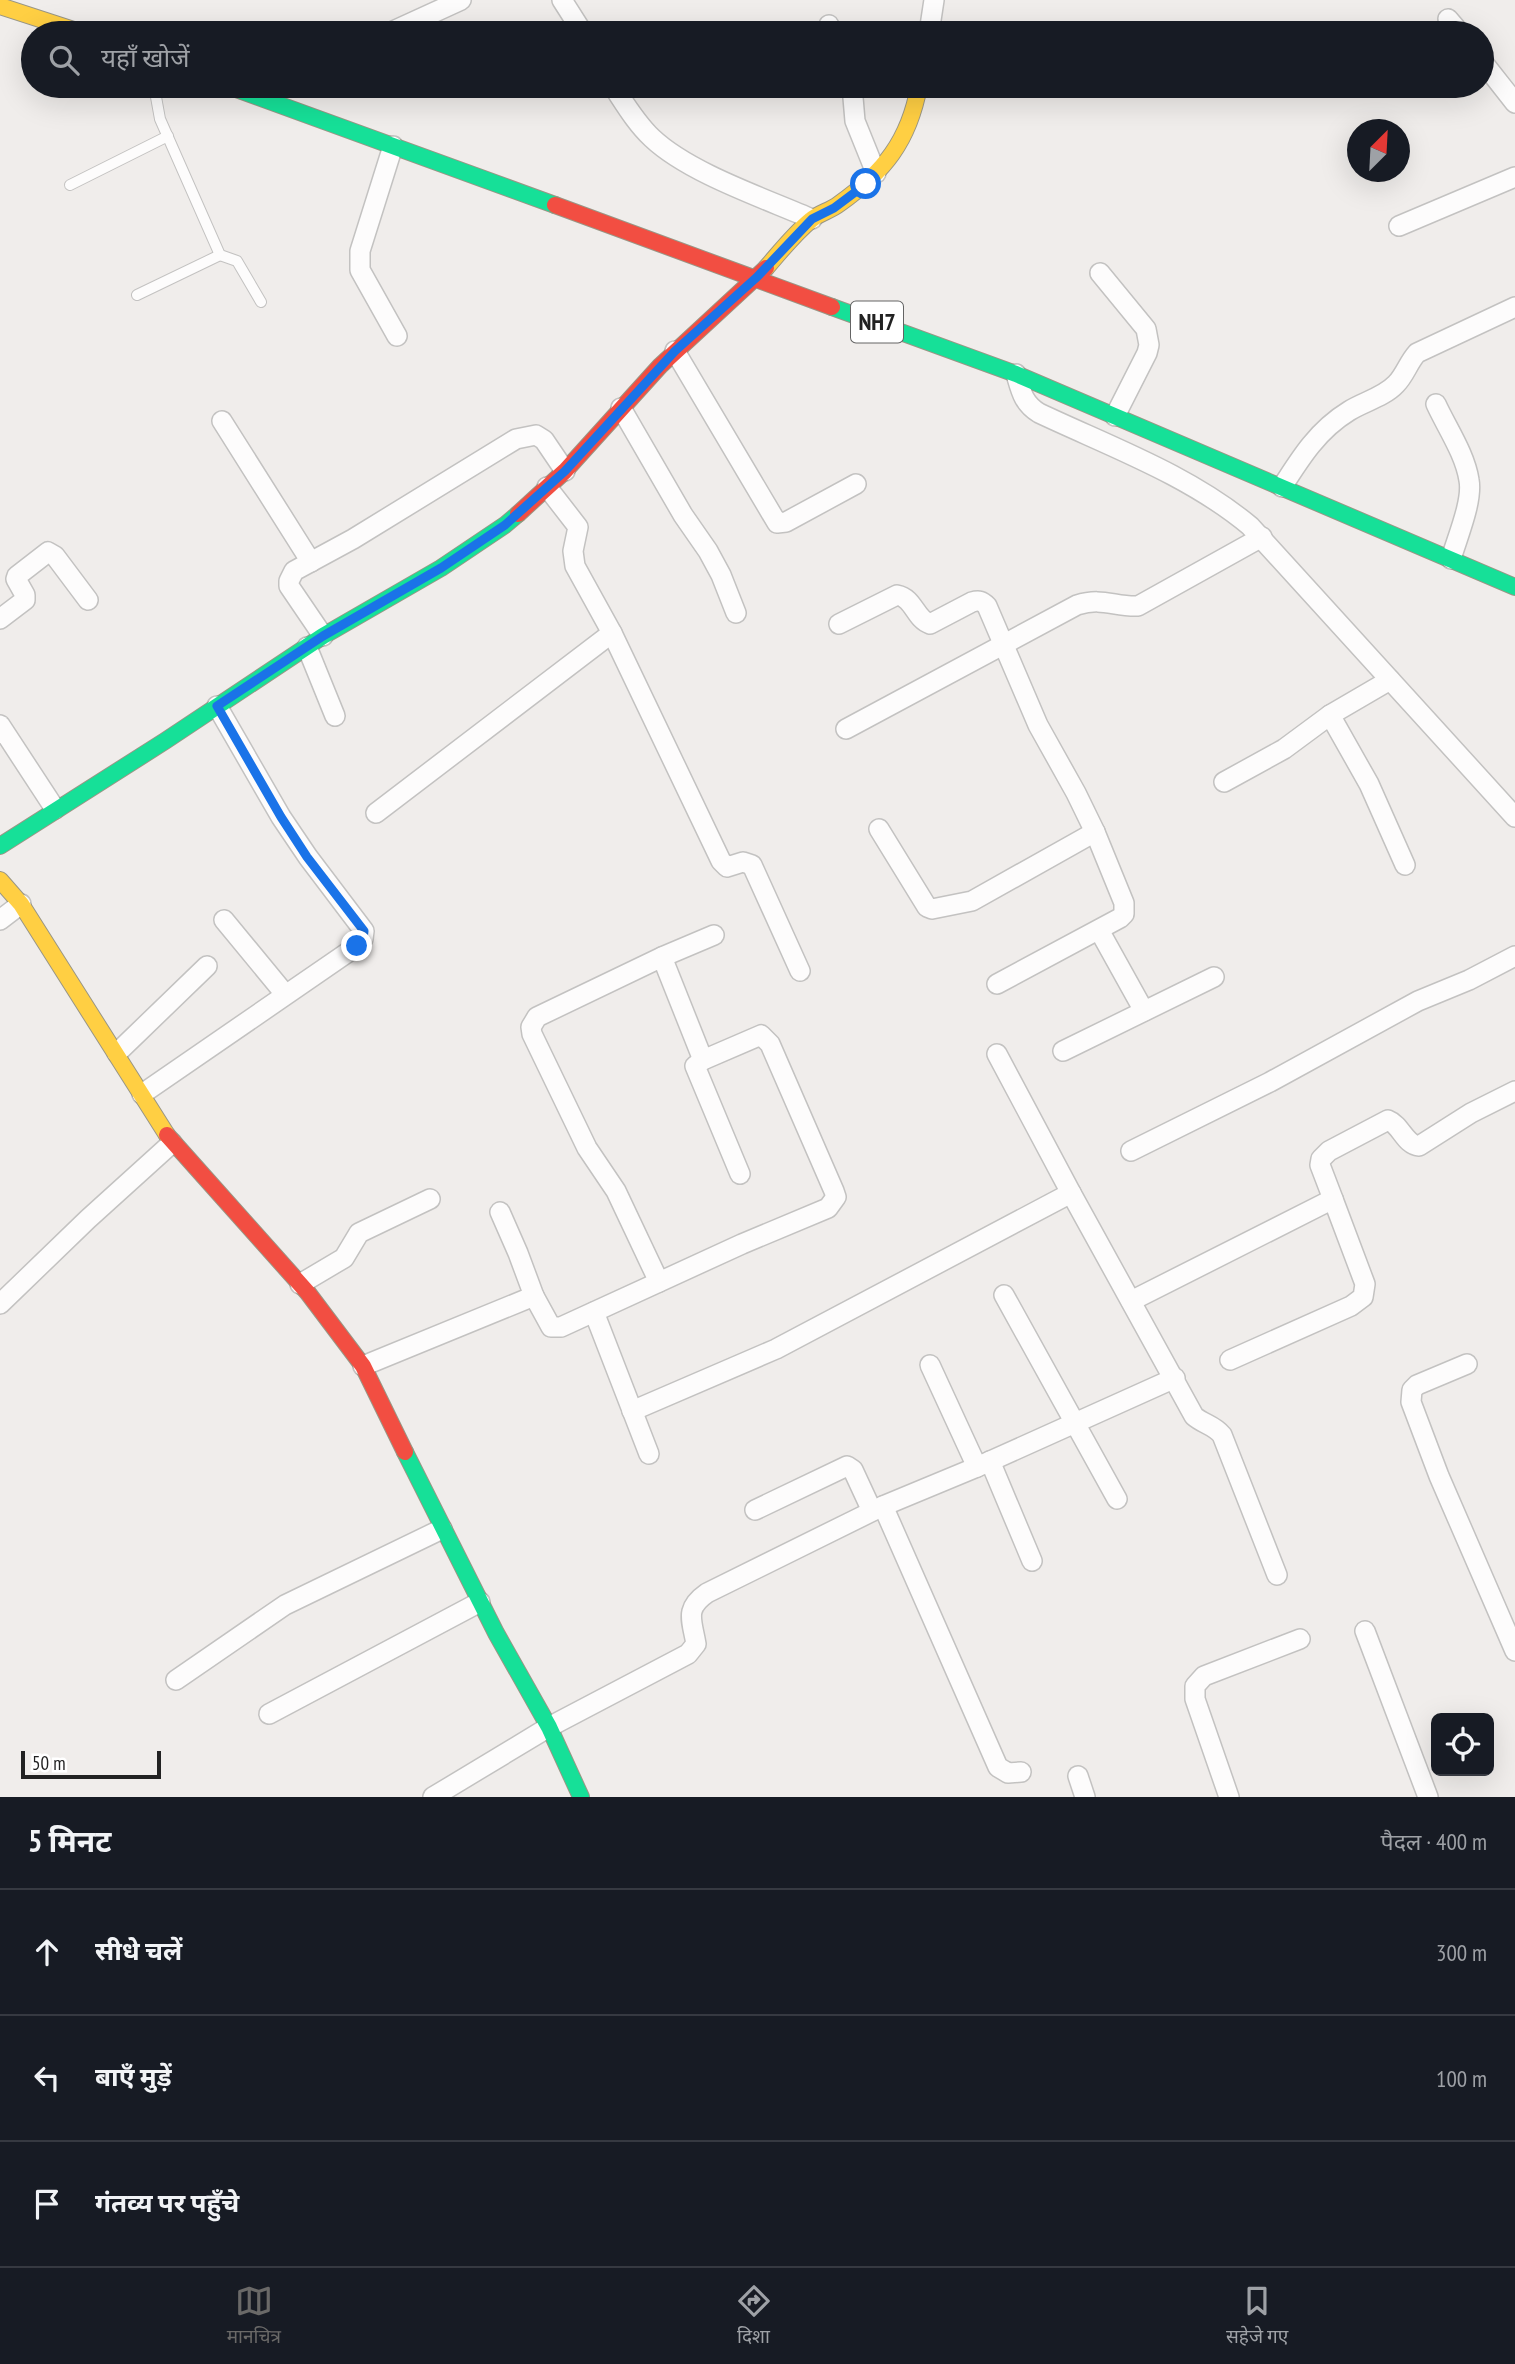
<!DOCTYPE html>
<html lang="hi">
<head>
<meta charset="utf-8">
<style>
	:root { --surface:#171b24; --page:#242831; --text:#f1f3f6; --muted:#9ea1a6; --line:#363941; --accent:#6a6968 }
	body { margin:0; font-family:"PT Sans Narrow","Noto Sans Devanagari",sans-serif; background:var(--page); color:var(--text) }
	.controls { position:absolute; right:21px; bottom:21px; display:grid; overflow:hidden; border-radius:10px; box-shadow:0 7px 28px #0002 }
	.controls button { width:63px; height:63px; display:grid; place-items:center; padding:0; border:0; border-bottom:2px solid var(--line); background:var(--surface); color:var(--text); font:35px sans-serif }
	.compass { position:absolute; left:1347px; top:119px; width:63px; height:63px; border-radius:50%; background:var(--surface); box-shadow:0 7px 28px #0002; rotate:24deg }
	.scale { position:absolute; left:21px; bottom:18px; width:140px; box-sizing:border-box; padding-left:7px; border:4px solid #222; border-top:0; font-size:19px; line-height:24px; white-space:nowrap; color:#222; -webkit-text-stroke:5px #fff; paint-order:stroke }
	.stop { position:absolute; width:21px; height:21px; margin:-16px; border:5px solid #1a73e8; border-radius:50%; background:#fff }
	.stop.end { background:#1a73e8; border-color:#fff; box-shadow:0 2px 7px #0008 }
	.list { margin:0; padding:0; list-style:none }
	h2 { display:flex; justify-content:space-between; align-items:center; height:91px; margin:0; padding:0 28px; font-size:30px }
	h2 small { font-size:23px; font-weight:400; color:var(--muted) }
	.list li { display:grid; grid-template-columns:46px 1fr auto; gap:21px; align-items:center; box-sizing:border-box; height:126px; padding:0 28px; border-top:2px solid var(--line) }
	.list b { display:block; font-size:26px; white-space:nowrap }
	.list em { font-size:23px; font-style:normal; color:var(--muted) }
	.icon { flex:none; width:38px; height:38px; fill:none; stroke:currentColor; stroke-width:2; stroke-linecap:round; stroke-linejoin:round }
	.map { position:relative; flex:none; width:1515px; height:1797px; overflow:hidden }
	.search { position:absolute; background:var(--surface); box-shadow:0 7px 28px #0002; left:21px; right:21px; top:21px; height:77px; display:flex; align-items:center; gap:18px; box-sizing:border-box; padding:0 24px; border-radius:38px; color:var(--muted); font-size:26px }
	.sheet { height:469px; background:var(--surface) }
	nav { display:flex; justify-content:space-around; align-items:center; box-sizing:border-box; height:98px; border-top:2px solid var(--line); background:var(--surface); font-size:19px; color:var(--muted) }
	nav a { display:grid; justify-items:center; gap:4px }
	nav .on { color:var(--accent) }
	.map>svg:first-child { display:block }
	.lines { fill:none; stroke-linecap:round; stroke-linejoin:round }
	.lane-casing { stroke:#c3c2c1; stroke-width:12 }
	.street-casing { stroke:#c3c2c1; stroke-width:22 }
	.fast-casing { stroke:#999685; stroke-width:18 }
	.slow-casing { stroke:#999685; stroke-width:18 }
	.jam-casing { stroke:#999685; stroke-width:18 }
	.lane { stroke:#fdfcfc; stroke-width:10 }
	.street { stroke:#fdfcfc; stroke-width:19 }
	.fast { stroke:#16e098; stroke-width:16 }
	.slow { stroke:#ffcf43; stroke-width:16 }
	.jam { stroke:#f24e42; stroke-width:16 }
	.route { stroke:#1a73e8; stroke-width:9 }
	.labels { text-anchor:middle; stroke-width:5; stroke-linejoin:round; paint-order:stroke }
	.shield { fill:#fff; stroke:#646464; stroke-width:2 }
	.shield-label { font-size:24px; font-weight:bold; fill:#222 }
</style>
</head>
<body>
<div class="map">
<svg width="1515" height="1797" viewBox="0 0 1515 1797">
	<rect width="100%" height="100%" fill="#f0edeb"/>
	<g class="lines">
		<g class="lane-casing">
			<g id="lane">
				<polyline points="154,86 160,119 220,255 237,261 261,302"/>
				<polyline points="70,185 168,136"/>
				<polyline points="137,295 220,255"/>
			</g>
		</g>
		<g class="street-casing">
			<g id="street">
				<polyline points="562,0 583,33"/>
				<polyline points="1448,19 1460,33"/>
				<polyline points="829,25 832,33"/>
				<polyline points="389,33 461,0"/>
				<polyline points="929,33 934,0"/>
				<polyline points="1482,61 1515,103"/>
				<path d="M613,86C625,104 636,123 652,138C689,173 764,198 812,219"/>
				<polyline points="852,86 855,121 876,173"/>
				<polyline points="393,146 360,251 360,270 397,336"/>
				<polyline points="1399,226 1515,177"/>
				<polyline points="1100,273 1146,329 1149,345 1147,353 1115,416"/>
				<polyline points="675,351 777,523 786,522 856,484"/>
				<path d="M1016,374C1021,391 1023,403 1039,413C1111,447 1189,475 1250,526L1515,817"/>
				<path d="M1436,404C1447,428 1465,454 1469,480C1473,501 1457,538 1451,559"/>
				<polyline points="621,408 683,515 708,551 721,575 736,613"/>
				<polyline points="222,421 311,562"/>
				<polyline points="547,487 578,527 573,551 575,566 612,633 721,861 727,867 743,862 752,865 800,971"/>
				<path d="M1282,487C1301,457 1318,430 1349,411C1363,402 1384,397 1396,384C1405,375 1408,363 1417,353L1515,307"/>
				<polyline points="0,619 25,600 25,595 16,579 17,576 48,552 55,556 88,600"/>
				<path d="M839,624L897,595C914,598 915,619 930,624L972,602C979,600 982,601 987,606L1038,725L1076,793L1095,832L1124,903V914L1120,918L997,984"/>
				<polyline points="323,636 289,586 289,581 294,571 353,539 516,439 536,435 544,440 565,471"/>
				<polyline points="307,647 335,716"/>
				<polyline points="1330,715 1369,784 1405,865"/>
				<polyline points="0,725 55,809"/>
				<path d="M846,729L1077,605C1103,597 1114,607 1138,606L1262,537"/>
				<polyline points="1224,782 1284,749 1330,715 1390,680"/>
				<polyline points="376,813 612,633"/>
				<polyline points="879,829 927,907 932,909 972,901 1095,832"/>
				<polyline points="0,920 21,904"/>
				<polyline points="224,920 285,994"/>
				<polyline points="1099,930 1144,1011"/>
				<polyline points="662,957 703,1060"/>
				<polyline points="1063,1051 1214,977"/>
				<polyline points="117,1053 207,966"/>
				<path d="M997,1054L1071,1193L1194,1416C1203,1424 1214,1425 1222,1435L1277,1575"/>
				<polyline points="142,1094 357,946 363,939 364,931 308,857 281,817 217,706"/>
				<polyline points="1131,1151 1270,1082 1418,1001 1469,980 1515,956"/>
				<polyline points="500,1212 518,1253 534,1296"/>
				<polyline points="659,1282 616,1191 587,1148 532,1034 531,1027 537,1017 662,957 714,935"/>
				<polyline points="300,1284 344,1258 359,1233 430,1199"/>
				<polyline points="1004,1295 1117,1499"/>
				<path d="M1131,1301L1333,1199L1320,1165L1321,1159L1329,1151L1388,1120C1401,1125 1405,1145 1419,1146L1471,1113L1515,1091"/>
				<polyline points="0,1304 88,1219 172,1143"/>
				<polyline points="594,1312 649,1454"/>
				<polyline points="1230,1360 1351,1306 1363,1297 1365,1284 1333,1199"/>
				<polyline points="1467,1364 1417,1385 1412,1390 1411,1402 1439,1476 1515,1651"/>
				<polyline points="930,1365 977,1467"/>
				<polyline points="363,1366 534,1296 551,1327 561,1327 742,1244 828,1208 836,1197 834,1191 770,1044 761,1035 703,1060 695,1066 740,1174"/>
				<polyline points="632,1411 776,1349 1071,1193"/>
				<polyline points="990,1461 1032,1561"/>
				<polyline points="883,1506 998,1767 1008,1773 1021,1772"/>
				<polyline points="755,1510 847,1466 853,1470 872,1511"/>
				<polyline points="1365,1631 1428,1797"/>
				<polyline points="176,1680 285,1605 442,1529"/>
				<polyline points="269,1714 480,1602"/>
				<polyline points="1078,1776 1085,1797"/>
				<path d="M433,1797L549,1727L688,1654L696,1644C692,1620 684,1609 707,1593L883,1506L977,1467L1175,1378"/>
				<polyline points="1229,1797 1195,1699 1195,1686 1204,1676 1300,1639"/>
			</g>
		</g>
		<g class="fast-casing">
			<g id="fast">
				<polyline points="228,86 555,205"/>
				<polyline points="832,307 1016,374 1515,587"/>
				<polyline points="0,846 165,741 323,636 441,568 505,525 518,514"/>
				<polyline points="405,1452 496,1633 549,1727 581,1797"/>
			</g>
		</g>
		<g class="slow-casing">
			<g id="slow">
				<polyline points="0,6 83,33"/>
				<path d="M766,268C780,252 794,234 811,220C819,213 830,211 839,204C884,172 909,141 919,86"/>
				<polyline points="0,880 21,904 167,1135"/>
			</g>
		</g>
		<g class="jam-casing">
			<g id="jam">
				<polyline points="555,205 832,307"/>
				<polyline points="518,514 565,471 660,366 766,268"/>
				<polyline points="167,1135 308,1293 363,1366 405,1452"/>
			</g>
		</g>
		<use href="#lane" class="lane"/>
		<use href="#street" class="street"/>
		<use href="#fast" class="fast"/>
		<use href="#slow" class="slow"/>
		<use href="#jam" class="jam"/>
	</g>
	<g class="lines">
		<polyline class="route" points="357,946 363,939 364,931 307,857 281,817 217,706 323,636 441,568 505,525 565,471 675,351 757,277 812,219 834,208 866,184"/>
	</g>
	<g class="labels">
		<rect class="shield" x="851" y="301.5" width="52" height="41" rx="5"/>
		<g class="shield-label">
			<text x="877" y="330">NH7</text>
		</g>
	</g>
</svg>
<div class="controls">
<button><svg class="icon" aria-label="locate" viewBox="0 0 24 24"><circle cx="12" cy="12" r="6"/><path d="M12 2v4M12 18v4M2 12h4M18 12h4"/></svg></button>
</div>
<svg class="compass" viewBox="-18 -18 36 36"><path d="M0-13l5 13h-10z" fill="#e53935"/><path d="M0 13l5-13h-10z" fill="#9ea1a6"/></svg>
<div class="scale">50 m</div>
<div class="stop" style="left:866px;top:184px"></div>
<div class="stop end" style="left:357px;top:946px"></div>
<div class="search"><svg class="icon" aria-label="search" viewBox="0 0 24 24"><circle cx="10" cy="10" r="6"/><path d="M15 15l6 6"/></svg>यहाँ खोजें</div>
</div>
<section class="sheet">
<h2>5 मिनट<small>पैदल · 400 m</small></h2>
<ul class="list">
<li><svg class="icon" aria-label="ahead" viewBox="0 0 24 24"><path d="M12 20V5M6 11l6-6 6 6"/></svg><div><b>सीधे चलें</b></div><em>300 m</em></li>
<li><svg class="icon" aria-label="left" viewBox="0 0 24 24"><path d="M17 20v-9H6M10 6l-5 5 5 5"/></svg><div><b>बाएँ मुड़ें</b></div><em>100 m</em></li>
<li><svg class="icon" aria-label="arrive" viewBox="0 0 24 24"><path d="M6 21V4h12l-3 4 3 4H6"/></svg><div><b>गंतव्य पर पहुँचे</b></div></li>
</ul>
</section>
<nav>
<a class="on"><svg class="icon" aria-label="map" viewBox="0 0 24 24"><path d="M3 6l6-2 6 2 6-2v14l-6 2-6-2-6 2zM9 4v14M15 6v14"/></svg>मानचित्र</a>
<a><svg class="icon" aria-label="directions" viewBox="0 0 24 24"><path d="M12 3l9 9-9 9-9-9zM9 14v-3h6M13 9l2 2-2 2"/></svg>दिशा</a>
<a><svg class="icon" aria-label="saved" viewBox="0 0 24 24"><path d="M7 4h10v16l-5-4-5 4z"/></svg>सहेजे गए</a>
</nav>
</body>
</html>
